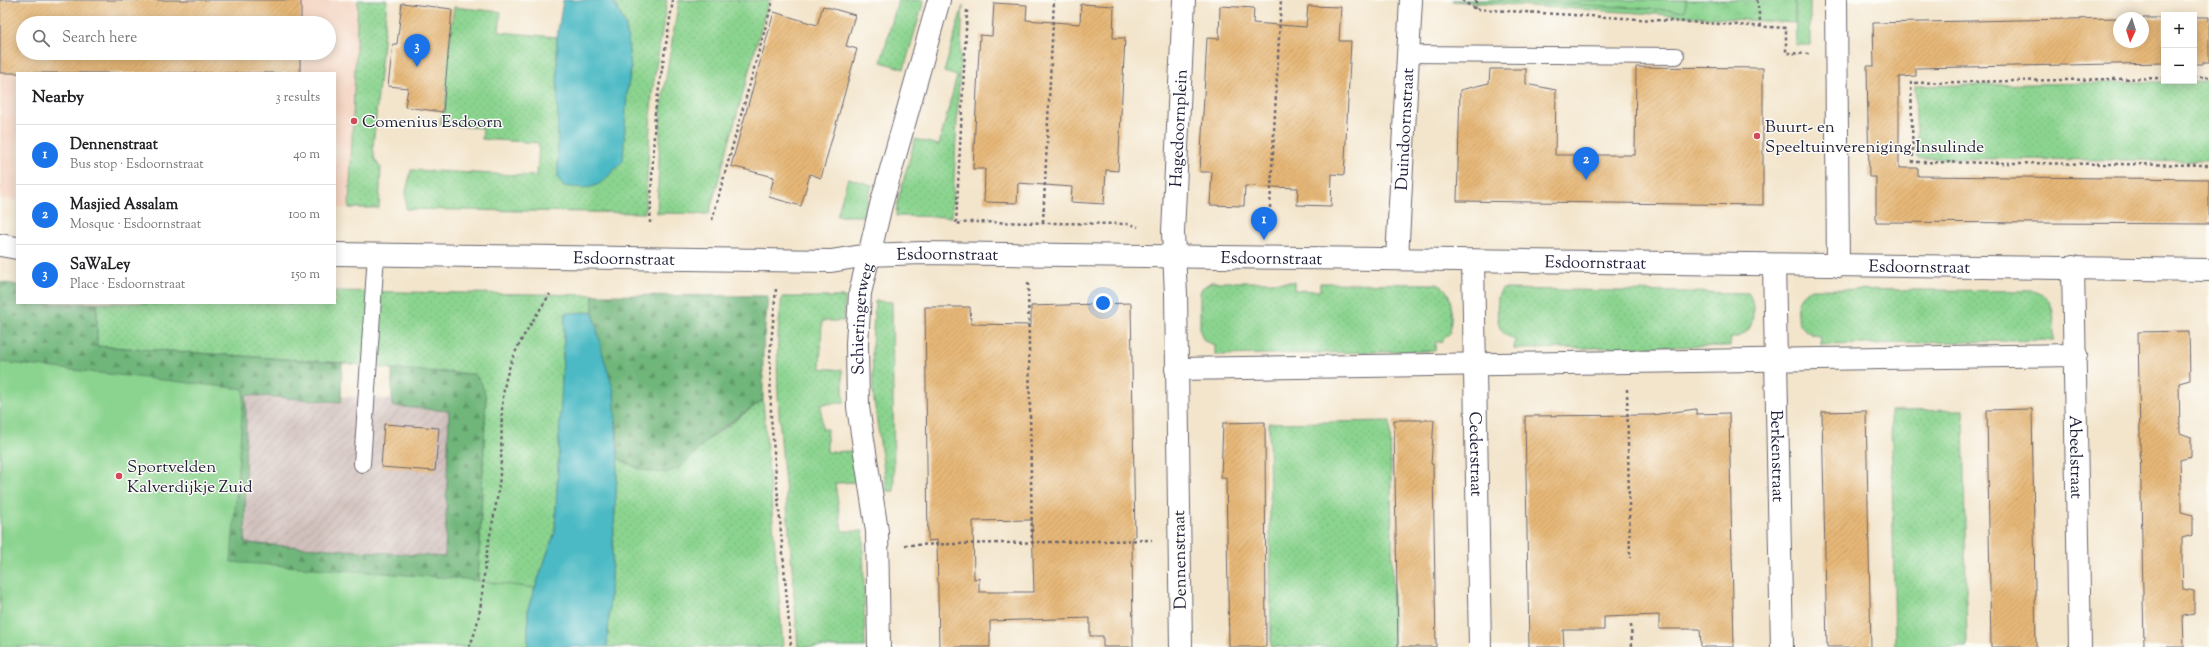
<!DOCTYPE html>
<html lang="en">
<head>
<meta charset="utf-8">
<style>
	:root { --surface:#fff; --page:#f2f2f2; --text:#202124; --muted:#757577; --line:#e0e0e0; --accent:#1a73e8 }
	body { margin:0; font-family:"Sorts Mill Goudy",serif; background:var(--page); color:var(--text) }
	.controls { position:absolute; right:12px; top:12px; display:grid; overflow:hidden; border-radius:0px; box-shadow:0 2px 10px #0003 }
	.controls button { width:36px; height:36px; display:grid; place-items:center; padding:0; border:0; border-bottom:1px solid var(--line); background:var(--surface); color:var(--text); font:20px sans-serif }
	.compass { position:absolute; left:2113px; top:12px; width:36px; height:36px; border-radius:50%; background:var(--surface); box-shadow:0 2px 10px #0003; rotate:184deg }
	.you { position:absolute; left:1103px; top:303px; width:14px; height:14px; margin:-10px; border:3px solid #fff; border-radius:50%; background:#1a73e8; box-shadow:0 0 0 6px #1a73e833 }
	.badge { display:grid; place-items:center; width:26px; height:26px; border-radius:50%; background:var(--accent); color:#fff; font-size:13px; font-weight:700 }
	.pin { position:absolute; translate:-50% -33px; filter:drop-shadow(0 1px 2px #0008) }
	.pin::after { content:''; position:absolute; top:21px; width:14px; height:12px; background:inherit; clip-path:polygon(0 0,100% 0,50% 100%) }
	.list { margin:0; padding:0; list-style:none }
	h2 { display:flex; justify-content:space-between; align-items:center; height:52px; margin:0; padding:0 16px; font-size:17px }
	h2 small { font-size:13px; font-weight:400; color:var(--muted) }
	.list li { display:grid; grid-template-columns:26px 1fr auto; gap:12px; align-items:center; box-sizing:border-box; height:60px; padding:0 16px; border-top:1px solid var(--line) }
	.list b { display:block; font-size:15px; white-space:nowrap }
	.list p { margin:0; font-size:13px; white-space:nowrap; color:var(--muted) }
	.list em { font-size:13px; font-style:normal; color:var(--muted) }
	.icon { flex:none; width:22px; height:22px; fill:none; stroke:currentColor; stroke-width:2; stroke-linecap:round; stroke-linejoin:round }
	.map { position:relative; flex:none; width:2209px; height:647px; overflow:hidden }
	.search { position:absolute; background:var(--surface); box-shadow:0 2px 10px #0003; left:16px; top:16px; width:320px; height:44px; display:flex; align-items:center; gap:10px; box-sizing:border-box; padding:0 14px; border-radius:22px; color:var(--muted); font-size:15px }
	.panel { position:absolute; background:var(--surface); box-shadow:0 2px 10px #0003; left:16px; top:72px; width:320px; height:232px; border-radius:0px }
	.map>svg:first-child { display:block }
	.built { fill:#f4d3c0; fill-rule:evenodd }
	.industrial { fill:url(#industrial-furrows) }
	.grass { fill:url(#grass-dots); stroke:#567b65 }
	.forest { fill:url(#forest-firs); stroke:#496c5a }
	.park { fill:url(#park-crowns); stroke:#567b65 }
	.pitch { fill:#8bd48f; stroke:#567b65 }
	.water { fill:#4cbac4; stroke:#376e80 }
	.building { fill:url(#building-hatch); fill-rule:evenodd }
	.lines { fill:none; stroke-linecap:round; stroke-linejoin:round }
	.service-casing { stroke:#6b666e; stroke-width:18 }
	.minor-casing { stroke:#6b666e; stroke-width:24 }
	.path { stroke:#6b666e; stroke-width:2.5; stroke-dasharray:3 3; stroke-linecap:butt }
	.service { stroke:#fff; stroke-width:16 }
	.minor { stroke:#fff; stroke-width:22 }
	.poi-dot { fill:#d1495b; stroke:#fdfcf7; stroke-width:1.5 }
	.labels { text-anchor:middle; stroke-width:3; stroke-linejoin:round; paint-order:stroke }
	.poi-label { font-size:17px; fill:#22223b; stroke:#fdfcf7; text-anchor:start }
	.street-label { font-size:17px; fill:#22223b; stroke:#fdfcf7 }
</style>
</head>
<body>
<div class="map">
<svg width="2209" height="647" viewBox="0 0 2209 647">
	<defs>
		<pattern id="industrial-furrows" width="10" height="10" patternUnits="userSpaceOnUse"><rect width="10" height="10" fill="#d0c0bc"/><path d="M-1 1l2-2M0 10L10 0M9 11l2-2" fill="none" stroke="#b2a5a2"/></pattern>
		<pattern id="grass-dots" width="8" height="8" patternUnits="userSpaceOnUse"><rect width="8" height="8" fill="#8bd48f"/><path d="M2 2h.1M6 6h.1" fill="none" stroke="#78b67c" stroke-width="1.8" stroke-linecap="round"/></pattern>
		<pattern id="forest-firs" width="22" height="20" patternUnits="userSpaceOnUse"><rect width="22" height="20" fill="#70b67a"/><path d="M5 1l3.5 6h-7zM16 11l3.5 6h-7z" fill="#5c9465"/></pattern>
		<pattern id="park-crowns" width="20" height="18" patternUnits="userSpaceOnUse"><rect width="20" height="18" fill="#8bd48f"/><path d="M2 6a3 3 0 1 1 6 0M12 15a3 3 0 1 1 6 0" fill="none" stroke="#78b67c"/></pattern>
		<pattern id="building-hatch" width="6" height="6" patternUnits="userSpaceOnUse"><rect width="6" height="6" fill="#e6b777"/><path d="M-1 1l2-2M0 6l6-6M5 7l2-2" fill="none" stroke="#c59d68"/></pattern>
	</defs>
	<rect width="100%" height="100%" fill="#fdfcf7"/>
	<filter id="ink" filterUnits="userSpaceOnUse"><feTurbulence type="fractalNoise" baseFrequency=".025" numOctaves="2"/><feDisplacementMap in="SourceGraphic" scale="8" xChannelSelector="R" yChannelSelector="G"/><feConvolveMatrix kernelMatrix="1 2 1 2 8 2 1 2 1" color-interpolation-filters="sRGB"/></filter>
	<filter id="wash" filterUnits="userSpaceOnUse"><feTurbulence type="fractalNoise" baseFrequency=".012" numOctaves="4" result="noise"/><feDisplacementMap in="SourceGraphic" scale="16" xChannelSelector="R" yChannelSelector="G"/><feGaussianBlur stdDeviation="0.9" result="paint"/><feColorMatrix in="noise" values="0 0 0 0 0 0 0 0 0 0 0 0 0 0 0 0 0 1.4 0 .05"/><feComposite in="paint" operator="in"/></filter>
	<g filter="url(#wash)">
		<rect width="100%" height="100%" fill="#f3e5cc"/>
		<path class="built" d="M0,0H384L367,208H335V73H17V200L0,198ZM23,23H329V53H23Z"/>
		<polygon class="industrial" points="244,389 476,406 463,579 231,562"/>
		<g class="grass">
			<polygon points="358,0 387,0 373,147 375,160 381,168 379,208 349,208"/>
			<polygon points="613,0 667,0 652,93 645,213 406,209 406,192 411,170 537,176 539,143 482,139 483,128 440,125 442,113 444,113 447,87 443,86 447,49 449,49 454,7 501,12 499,32 557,37 558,178 627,92 631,69 626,26"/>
			<polygon points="679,0 769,0 709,214 657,213 661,107"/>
			<polygon points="898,0 924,0 904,69 881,62"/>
			<polygon points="1795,0 1810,0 1810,45 1796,45"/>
			<polygon points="963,5 952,217 896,216 897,204 915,139 939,145 957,76 944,72"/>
			<polygon points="2209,81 2209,161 1917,158 1915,86"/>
			<polygon points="848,178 872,185 863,216 837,216"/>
			<path d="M1211,282H1294V290L1320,291V283L1437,284C1456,290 1451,317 1450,333L1442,341L1436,342L1435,351L1215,355V345L1204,341L1200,331V293L1202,288Z"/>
			<path d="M1502,289L1748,293C1752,298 1753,303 1753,311C1753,327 1748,336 1731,338L1730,346L1514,349L1515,340C1509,337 1503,334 1500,328C1497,320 1495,296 1502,289Z"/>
			<path d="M1812,289L2033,291C2058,296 2053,320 2054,340L1821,345L1820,336C1793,334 1788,297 1812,289Z"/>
			<path d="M335,291L593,295V312L565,313L555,532L528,608V647H437L410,628L385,620L308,613L189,605C135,585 93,542 46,509C31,499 15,489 0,480V407L94,415L161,429L202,442L197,601L455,616L472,614L477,607L486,397L481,382L474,374L392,369L342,363L96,346L97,303H335Z"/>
			<path d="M782,297H845L844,321H822L820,368L842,370L844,403L821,404L822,429H827V452L851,451L857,482L835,483L842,531H863L865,647H798C794,593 790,538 785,484C779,421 773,359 782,297Z"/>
			<polygon points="875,301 892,302 894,491 887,491 873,394 872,346"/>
			<polygon points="763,400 783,647 607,647 618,458 634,467 653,472 683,465 708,440"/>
			<polygon points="1963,410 1967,647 1895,647 1891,411"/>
			<polygon points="1390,421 1394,647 1271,647 1269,423"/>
		</g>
		<g class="forest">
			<polygon points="0,282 17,285 17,303 97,303 97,346 342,363 341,402 246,395 245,543 445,557 449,411 392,406 392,369 474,374 481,382 486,397 477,607 289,607 0,407"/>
			<path d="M593,295L768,296L763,349V400C745,413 725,425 708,439C699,446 693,456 684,464C665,481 638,469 618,458L617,425L593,312Z"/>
		</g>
		<polygon class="park" points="1453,0 1795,0 1795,23 1453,1"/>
		<g class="pitch">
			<polygon points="1499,0 1686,0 1685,11"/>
			<polygon points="0,362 244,389 231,562 463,579 535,588 528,608 528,647 0,647"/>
		</g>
		<g class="water">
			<path d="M563,0H613L626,26L631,69L627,92L623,161C598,186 600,191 563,186L558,178L557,37Z"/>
			<polygon points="593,312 602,352 614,392 618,458 607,647 528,647 528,608 555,532 565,313"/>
		</g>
		<g id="blocks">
			<g class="building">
				<polygon points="0,0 301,0 301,23 23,23 23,53 300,53 300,73 0,73"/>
				<polygon points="402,3 452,9 443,112 405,107 408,88 388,86 393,44 397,44"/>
				<polygon points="994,3 1027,5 1026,20 1080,24 1081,4 1114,6 1113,38 1125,38 1118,171 1106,170 1104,204 1071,202 1072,187 1018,183 1017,203 984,202 985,169 973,169 978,69 980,35 992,36"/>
				<polygon points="823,6 855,15 846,46 857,49 821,178 810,174 801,206 769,197 774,177 731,166 774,12 817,25"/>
				<polygon points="1220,6 1254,8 1253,23 1306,27 1308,6 1341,7 1339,41 1351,41 1346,140 1344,175 1332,174 1331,206 1297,205 1298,188 1245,186 1244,206 1210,205 1212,172 1200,172 1207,38 1219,39"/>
				<polygon points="2194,17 2209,17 2209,62 2203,62 2203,64 2194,64"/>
				<polygon points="2119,18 2119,42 2143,42 2143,18 2164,18 2164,63 1916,68 1916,76 1899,77 1899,168 1918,168 1918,176 2209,179 2209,224 1876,222 1876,177 1869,177 1867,66 1874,66 1873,23"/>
				<polygon points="1636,67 1763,68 1763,205 1457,201 1460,90 1489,83 1490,69 1526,69 1526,84 1556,90 1555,155 1635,155"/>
				<path d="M1131,303L1135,537H1132L1133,647H1103V636H1090V618L990,621V647H939L937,540L928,541L925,307H970L971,324L1031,325V306ZM1032,520L1034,592H979V578L974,579L973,521Z"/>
				<polygon points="2189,331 2190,380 2179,383 2180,433 2191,437 2191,457 2180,460 2181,487 2181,512 2193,515 2193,535 2182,538 2182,565 2183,589 2194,591 2194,614 2183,616 2184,647 2144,647 2138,332"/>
				<polygon points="1696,409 1696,414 1729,413 1734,647 1701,647 1700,629 1659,629 1659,615 1604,617 1604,630 1563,630 1564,647 1529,647 1525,416 1652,415"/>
				<polygon points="2032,409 2036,647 1991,647 1987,410"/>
				<polygon points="1866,411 1871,647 1827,647 1822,412"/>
				<polygon points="1394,420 1434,420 1431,464 1433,464 1436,647 1398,647"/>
				<polygon points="1265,422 1266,647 1229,647 1226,478 1221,478 1223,423"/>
				<polygon points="384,424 439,428 435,471 381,467"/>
			</g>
		</g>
	</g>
	<g filter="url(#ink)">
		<use href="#blocks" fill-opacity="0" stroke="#6b666e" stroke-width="1"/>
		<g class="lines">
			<g class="service-casing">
				<g id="service">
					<polyline points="1408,54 1676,56"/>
					<polyline points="362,464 376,254"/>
				</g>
			</g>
			<g class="minor-casing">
				<g id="minor">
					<polyline points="1836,0 1838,266"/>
					<polyline points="0,245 17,248"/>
					<path id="s1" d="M335,254L831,261L868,255L922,253L2209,270"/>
					<path id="s2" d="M1397,259L1411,0"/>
					<path id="s3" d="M1473,261L1480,647"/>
					<path id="s4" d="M1774,265L1782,647"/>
					<path id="s5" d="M2073,267L2080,647"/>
					<polyline points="1176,369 2076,355"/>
					<path id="s6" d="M879,647L877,531L858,407L857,344L860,293L881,205L939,0"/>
					<path id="s7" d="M1181,647L1176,294L1173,232L1184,0"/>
				</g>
			</g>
			<g class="path">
				<polyline points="1462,0 1475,9 1786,28 1786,53 1810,54"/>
				<polyline points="1757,0 1761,27"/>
				<polyline points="1475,9 1476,0"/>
				<polyline points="967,10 956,224 970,222 1130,224 1138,227"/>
				<polyline points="2194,77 2209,77"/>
				<polyline points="2164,78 1911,83 1913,162 2209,165"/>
				<polyline points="712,220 773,0"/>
				<polyline points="1043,222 1054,0"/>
				<polyline points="650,223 655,113 673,0"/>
				<polyline points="1269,226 1281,0"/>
				<polyline points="1028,283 1032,542"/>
				<polyline points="776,289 770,355 771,417 791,647"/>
				<polyline points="1627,389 1630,558"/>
				<polyline points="905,545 1152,540"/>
				<polyline points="1631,625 1632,647"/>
				<path d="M469,647C482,620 482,587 486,558C490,530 498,503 500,474C504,437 497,398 511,363C520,338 536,316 550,294"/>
			</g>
			<use href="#service" class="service"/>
			<use href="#minor" class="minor"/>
		</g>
	</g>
	<g class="poi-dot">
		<circle cx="354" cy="121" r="4"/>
		<circle cx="1757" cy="136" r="4"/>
		<circle cx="119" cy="476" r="4"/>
	</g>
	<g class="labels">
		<g class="poi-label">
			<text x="362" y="127">Comenius Esdoorn</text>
			<text x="1765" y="132">Buurt- en<tspan x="1765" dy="20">Speeltuinvereniging Insulinde</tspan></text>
			<text x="127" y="472">Sportvelden<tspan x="127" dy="20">Kalverdijkje Zuid</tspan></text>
		</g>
		<g class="street-label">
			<text dy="6" stroke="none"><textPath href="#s7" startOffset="519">Hagedoornplein</textPath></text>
			<text dy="6" stroke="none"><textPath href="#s2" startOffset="130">Duindoornstraat</textPath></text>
			<text dy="6" stroke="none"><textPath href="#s1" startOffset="613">Esdoornstraat</textPath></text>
			<text dy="6" stroke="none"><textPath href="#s1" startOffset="289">Esdoornstraat</textPath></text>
			<text dy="6" stroke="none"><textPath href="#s1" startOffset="937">Esdoornstraat</textPath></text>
			<text dy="6" stroke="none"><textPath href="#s1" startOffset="1261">Esdoornstraat</textPath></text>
			<text dy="6" stroke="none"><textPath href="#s1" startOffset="1585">Esdoornstraat</textPath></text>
			<text dy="6" stroke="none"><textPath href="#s6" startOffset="330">Schieringerweg</textPath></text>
			<text dy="6" stroke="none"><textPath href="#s3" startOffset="193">Cederstraat</textPath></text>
			<text dy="6" stroke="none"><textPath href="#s4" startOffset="191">Berkenstraat</textPath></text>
			<text dy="6" stroke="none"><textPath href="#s5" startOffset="190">Abeelstraat</textPath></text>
			<text transform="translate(1179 560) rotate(-91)" y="6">Dennenstraat</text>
		</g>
	</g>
</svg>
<div class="controls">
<button>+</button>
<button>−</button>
</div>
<svg class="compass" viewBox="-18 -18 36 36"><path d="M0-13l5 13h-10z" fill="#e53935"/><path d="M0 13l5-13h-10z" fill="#757577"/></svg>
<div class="you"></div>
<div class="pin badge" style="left:1264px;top:240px">1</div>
<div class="pin badge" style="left:1586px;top:180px">2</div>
<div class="pin badge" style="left:417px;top:67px">3</div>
<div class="search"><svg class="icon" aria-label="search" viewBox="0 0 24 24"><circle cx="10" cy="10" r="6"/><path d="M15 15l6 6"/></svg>Search here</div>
<section class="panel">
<h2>Nearby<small>3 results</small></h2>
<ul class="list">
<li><span class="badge">1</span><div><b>Dennenstraat</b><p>Bus stop · Esdoornstraat</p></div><em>40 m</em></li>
<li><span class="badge">2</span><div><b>Masjied Assalam</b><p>Mosque · Esdoornstraat</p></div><em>100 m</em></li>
<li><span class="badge">3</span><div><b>SaWaLey</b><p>Place · Esdoornstraat</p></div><em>150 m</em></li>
</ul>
</section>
</div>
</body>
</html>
